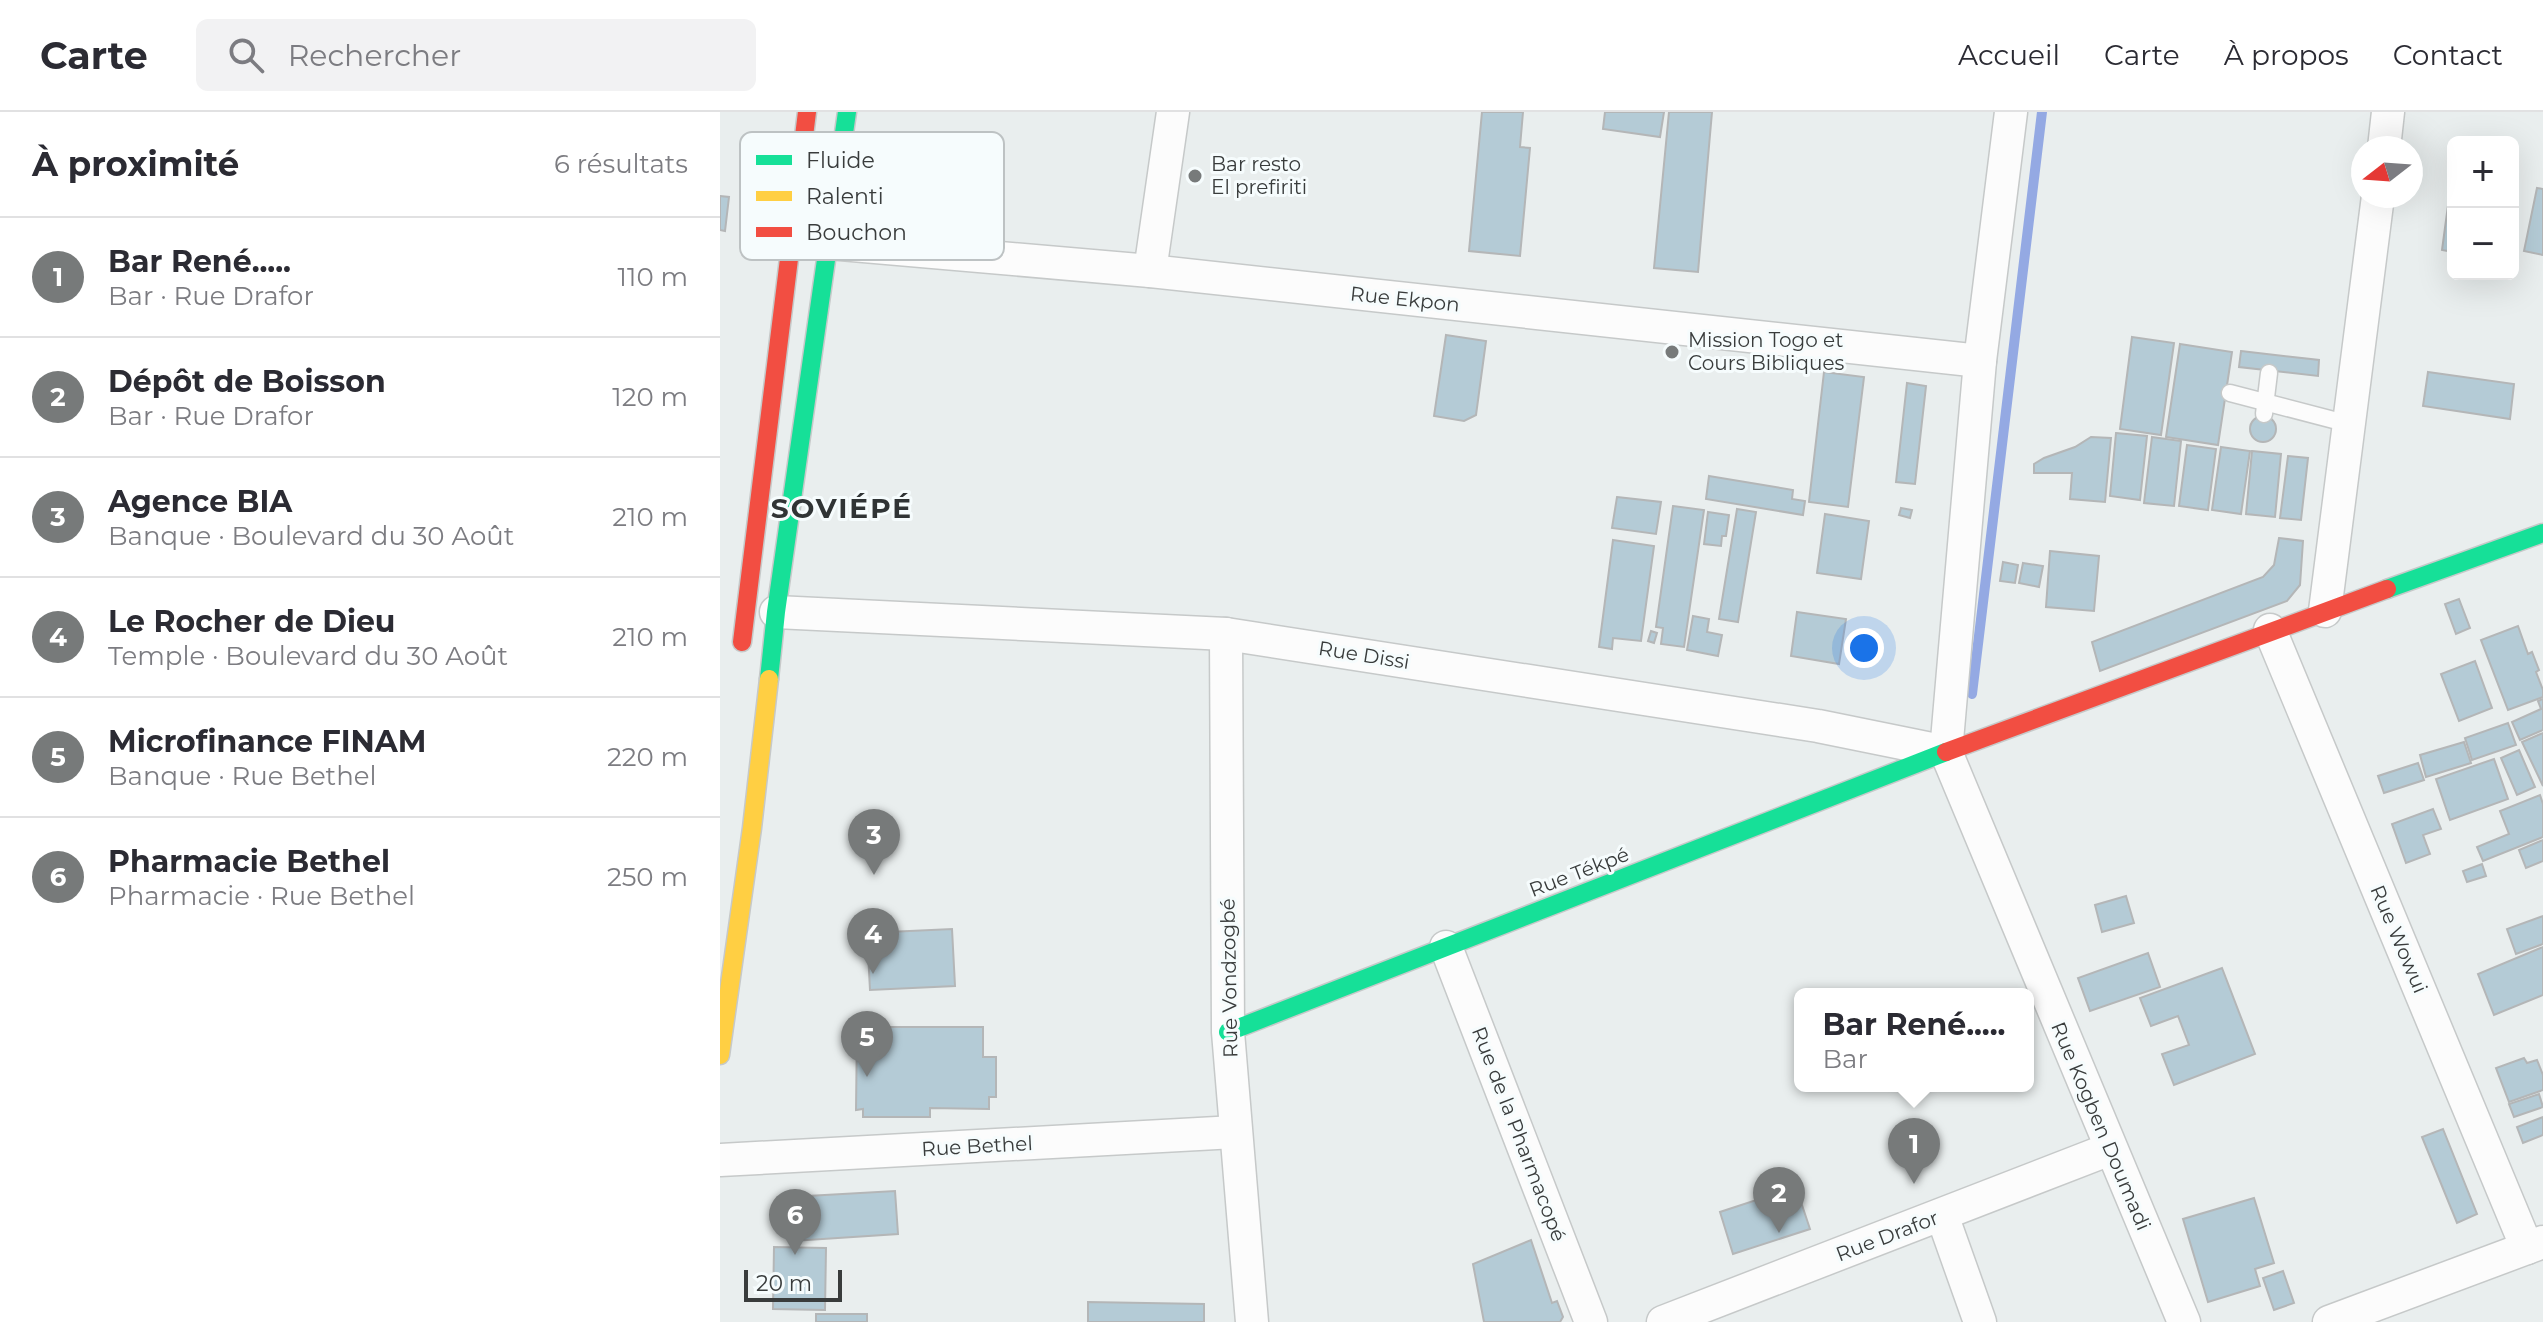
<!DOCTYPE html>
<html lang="fr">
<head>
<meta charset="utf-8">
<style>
	:root { --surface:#fff; --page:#f2f2f3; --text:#2b2b33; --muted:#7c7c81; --line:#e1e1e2; --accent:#777a7a }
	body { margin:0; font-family:Montserrat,sans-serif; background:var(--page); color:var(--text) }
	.controls { position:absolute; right:24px; top:24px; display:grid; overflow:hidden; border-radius:12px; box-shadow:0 8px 32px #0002 }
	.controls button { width:72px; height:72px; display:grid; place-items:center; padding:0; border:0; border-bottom:2px solid var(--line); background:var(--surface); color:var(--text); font:40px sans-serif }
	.compass { position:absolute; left:1631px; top:24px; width:72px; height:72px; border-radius:50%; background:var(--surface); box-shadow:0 8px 32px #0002; rotate:253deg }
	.scale { position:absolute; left:24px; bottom:20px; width:98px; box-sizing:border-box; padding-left:8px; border:4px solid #393c3c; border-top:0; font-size:22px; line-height:28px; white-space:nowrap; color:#393c3c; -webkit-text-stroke:6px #f6fcfd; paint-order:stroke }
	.you { position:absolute; left:1144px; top:536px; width:28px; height:28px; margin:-20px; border:6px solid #fff; border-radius:50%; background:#1a73e8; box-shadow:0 0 0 12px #1a73e833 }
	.badge { display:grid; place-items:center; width:52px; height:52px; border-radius:50%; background:var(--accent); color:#fff; font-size:26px; font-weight:700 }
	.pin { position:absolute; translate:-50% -66px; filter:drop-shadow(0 2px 4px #0008) }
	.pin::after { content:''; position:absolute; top:42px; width:28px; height:24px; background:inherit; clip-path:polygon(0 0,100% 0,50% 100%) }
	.popup { position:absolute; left:1074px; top:876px; width:240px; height:104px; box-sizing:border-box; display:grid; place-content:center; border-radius:12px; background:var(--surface); filter:drop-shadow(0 2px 6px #0005); font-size:26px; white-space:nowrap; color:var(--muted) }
	.popup b { font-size:30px; color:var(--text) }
	.popup::after { content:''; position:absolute; left:50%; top:100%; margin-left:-16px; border:16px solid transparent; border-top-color:var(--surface) }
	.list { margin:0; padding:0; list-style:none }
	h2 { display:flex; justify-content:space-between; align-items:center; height:104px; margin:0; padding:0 32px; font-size:34px }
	h2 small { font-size:26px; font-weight:400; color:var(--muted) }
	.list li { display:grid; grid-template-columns:52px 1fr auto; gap:24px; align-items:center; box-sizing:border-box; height:120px; padding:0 32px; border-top:2px solid var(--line) }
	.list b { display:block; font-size:30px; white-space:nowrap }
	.list p { margin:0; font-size:26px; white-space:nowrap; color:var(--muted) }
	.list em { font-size:26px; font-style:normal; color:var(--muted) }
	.icon { flex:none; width:44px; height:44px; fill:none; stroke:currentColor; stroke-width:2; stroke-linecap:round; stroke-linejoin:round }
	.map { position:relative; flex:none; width:1823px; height:1210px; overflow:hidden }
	header { display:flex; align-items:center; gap:48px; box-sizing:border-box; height:112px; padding:0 40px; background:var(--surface); border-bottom:2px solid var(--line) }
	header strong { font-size:38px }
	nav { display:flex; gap:44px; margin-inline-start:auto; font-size:28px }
	.search { width:560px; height:72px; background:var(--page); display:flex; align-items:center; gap:20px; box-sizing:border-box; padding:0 28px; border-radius:12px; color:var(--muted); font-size:30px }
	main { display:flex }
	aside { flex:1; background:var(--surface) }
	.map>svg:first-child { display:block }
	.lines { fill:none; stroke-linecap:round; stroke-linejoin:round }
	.stream { stroke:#94a9e3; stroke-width:10 }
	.building { fill:#b4cbd6; stroke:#b4b6b7; stroke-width:2 }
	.lane-casing { stroke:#c6c9c9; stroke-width:19 }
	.street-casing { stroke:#c6c9c9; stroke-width:35 }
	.fast-casing { stroke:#c6c9c9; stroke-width:21 }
	.slow-casing { stroke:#c6c9c9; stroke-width:21 }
	.jam-casing { stroke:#c6c9c9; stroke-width:21 }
	.lane { stroke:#fcfcfc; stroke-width:16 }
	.street { stroke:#fcfcfc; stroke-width:32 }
	.fast { stroke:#16e098; stroke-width:18 }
	.slow { stroke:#ffcf43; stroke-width:18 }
	.jam { stroke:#f24e42; stroke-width:18 }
	.poi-dot { fill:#777a7a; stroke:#f6fcfd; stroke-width:3 }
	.labels { text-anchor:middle; stroke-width:6; stroke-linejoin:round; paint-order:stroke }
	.poi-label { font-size:20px; fill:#393c3c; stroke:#f6fcfd; text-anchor:start }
	.street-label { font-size:20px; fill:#393c3c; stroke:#f6fcfd }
	.district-label { font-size:28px; font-weight:bold; letter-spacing:2px; fill:#303435; stroke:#f6fcfd }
	.key { fill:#f6fcfd; stroke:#bdc2c3; stroke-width:2 }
	.key-label { font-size:22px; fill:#393c3c }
</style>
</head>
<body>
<header>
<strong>Carte</strong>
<div class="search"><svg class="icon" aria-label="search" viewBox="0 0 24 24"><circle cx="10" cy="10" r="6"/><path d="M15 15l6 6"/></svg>Rechercher</div>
<nav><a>Accueil</a><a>Carte</a><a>À propos</a><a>Contact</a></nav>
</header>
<main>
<aside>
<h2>À proximité<small>6 résultats</small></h2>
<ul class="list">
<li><span class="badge">1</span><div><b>Bar René.....</b><p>Bar · Rue Drafor</p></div><em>110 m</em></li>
<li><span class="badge">2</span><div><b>Dépôt de Boisson</b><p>Bar · Rue Drafor</p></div><em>120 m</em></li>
<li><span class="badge">3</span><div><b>Agence BIA</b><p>Banque · Boulevard du 30 Août</p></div><em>210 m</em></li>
<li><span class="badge">4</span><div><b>Le Rocher de Dieu</b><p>Temple · Boulevard du 30 Août</p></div><em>210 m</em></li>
<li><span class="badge">5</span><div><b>Microfinance FINAM</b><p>Banque · Rue Bethel</p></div><em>220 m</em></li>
<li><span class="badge">6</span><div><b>Pharmacie Bethel</b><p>Pharmacie · Rue Bethel</p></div><em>250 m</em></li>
</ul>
</aside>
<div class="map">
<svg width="1823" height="1210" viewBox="0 0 1823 1210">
	<rect width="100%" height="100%" fill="#e9eeee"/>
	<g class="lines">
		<polyline class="stream" points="1252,582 1322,0"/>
	</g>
	<g class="building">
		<polygon points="762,0 803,0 800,35 810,36 800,144 749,139"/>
		<polygon points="885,0 944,0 940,25 883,17"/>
		<polygon points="949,0 992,0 978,160 934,156"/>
		<polygon points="1817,76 1823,77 1823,143 1804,139"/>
		<polygon points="0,84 9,85 5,119 0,118"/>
		<polygon points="1729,86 1733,86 1733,140 1722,138"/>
		<polygon points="726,223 766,229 756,303 744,309 714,304"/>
		<polygon points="1412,225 1454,231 1441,323 1400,317"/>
		<polygon points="1460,232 1512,240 1498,333 1446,325"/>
		<polygon points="1521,239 1599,248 1598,264 1519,255"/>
		<polygon points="1104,260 1144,265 1128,395 1089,390"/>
		<polygon points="1708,260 1794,272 1790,307 1703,294"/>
		<polygon points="1187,271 1206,274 1195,372 1176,370"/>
		<circle cx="1543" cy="317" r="13"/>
		<polygon points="1396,321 1427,324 1420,388 1390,384"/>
		<polygon points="1371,325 1391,326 1385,390 1350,387 1352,361 1314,361 1314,352 1324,346 1355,335"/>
		<polygon points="1432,325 1461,329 1454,394 1424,391"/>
		<polygon points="1467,333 1496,337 1488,398 1459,394"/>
		<polygon points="1501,335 1530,339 1521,402 1492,398"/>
		<polygon points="1532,339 1561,342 1555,405 1526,402"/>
		<polygon points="1568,344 1588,346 1581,408 1560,406"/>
		<polygon points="989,364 1073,378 1072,387 1085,389 1083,403 986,387"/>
		<polygon points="897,385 941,390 936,422 892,416"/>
		<polygon points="953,394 984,398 964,535 941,532 943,516 936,515"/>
		<polygon points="1181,396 1192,398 1190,406 1179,403"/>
		<polygon points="1017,397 1036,400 1018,510 999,507"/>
		<polygon points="988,400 1009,403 1006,424 1002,424 1001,434 984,432"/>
		<polygon points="1105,402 1149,409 1141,467 1097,461"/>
		<polygon points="1559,426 1583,429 1580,473 1567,489 1380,559 1372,530 1543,465 1554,453"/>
		<polygon points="893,428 934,434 921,529 893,526 892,537 879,535"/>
		<polygon points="1330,439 1379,444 1374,499 1326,495"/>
		<polygon points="1283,450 1298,453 1295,471 1280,469"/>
		<polygon points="1303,451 1323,454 1319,475 1299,471"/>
		<polygon points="1739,487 1750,516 1736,522 1725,492"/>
		<polygon points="1077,500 1126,507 1119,552 1071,544"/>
		<polygon points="973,504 989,507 987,520 1002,523 998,544 967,538"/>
		<polygon points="1798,514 1808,542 1812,540 1819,558 1816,560 1823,578 1823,585 1788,598 1761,528"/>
		<polygon points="931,519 937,521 934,531 928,529"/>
		<polygon points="1755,549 1772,596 1739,609 1721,562"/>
		<polygon points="1823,587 1823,618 1800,628 1792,610 1821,597 1818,589"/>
		<polygon points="1788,611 1796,633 1752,648 1745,626"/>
		<polygon points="1823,621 1823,674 1802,630"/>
		<polygon points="1744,630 1751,651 1706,665 1700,643"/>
		<polygon points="1799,638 1815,675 1797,683 1781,646"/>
		<polygon points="1774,647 1788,687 1730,708 1716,667"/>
		<polygon points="1698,651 1704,668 1664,681 1658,664"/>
		<polygon points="1820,683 1823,692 1823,725 1763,749 1757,735 1789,722 1780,699"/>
		<polygon points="1713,697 1721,717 1703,723 1710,742 1686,751 1672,712"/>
		<polygon points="1823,728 1823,749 1806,756 1799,738"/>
		<polygon points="1762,752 1766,764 1747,770 1743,759"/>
		<polygon points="1406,784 1414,811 1382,820 1375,793"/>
		<polygon points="1823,804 1823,832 1796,842 1787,817"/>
		<polygon points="232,817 235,874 150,878 147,821"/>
		<polygon points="1823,835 1823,883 1774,903 1758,862"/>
		<polygon points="1428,841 1440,875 1370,899 1358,866"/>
		<polygon points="1502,856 1535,942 1454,973 1442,942 1469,933 1458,904 1431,914 1420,886"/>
		<polygon points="137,915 263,915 263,945 276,945 276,985 269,985 269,997 210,996 210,1005 143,1005 143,997 136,998"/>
		<polygon points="1804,946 1807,951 1817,948 1823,963 1823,978 1789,990 1776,956"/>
		<polygon points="1819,982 1823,995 1794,1005 1789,992"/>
		<polygon points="1823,1005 1823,1023 1803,1031 1797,1015"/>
		<polygon points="1723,1017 1757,1102 1737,1111 1702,1025"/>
		<polygon points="1076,1075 1090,1117 1013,1142 1000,1100"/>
		<polygon points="175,1079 178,1122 73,1129 70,1085"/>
		<polygon points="1534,1086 1554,1151 1535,1157 1540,1174 1488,1190 1463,1107"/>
		<polygon points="811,1128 832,1191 837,1189 843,1205 840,1210 764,1210 753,1152"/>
		<polygon points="54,1135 106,1136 105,1198 53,1197"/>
		<polygon points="1563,1159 1574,1191 1554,1198 1543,1166"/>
		<polygon points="368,1190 484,1192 484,1210 368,1210"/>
		<rect x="96" y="1202" width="51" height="8"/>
	</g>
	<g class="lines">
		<g class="lane-casing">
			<g id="lane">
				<polyline points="1510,281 1629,312"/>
				<polyline points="1544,302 1549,261"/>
			</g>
		</g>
		<g class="street-casing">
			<g id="street">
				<polyline points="1291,0 1260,249 1226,640 1464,1210"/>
				<polyline points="1664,36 1668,0"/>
				<polyline points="109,131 430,159 1260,249"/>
				<polyline points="430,159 453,0"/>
				<polyline points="1605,499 1658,84"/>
				<polyline points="56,500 506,522 1098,614 1226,640"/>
				<polyline points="1550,518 1807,1136"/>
				<polyline points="506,522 508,920 532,1210"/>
				<polyline points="726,835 871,1210"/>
				<polyline points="0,1048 515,1020"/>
				<polyline points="1222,1103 1260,1210"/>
				<polyline points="943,1210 1390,1037"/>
				<polyline points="1609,1210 1823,1130"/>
			</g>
		</g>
		<g class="fast-casing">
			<g id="fast">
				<polyline points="1667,477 1823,421"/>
				<polyline points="49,567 56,500 127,0"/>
				<polyline points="508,920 1226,640"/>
			</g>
		</g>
		<g class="slow-casing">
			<polyline id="slow" points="0,943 32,716 49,567"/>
		</g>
		<g class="jam-casing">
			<g id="jam">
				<polyline points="22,530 87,0"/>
				<polyline points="1226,640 1667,477"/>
			</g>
		</g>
		<use href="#lane" class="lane"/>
		<use href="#street" class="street"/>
		<use href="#fast" class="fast"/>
		<use href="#slow" class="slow"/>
		<use href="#jam" class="jam"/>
	</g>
	<g class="poi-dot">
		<circle cx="475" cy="64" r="8"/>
		<circle cx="952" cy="240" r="8"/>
	</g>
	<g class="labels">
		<g class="poi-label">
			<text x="491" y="59">Bar resto<tspan x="491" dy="23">El prefiriti</tspan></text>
			<text x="968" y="235">Mission Togo et<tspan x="968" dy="23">Cours Bibliques</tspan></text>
		</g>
		<g class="street-label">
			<text transform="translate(685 187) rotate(6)" y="7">Rue Ekpon</text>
			<text transform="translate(644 543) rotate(9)" y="7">Rue Dissi</text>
			<text transform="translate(859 760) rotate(-21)" y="7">Rue Tékpé</text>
			<text transform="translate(1679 827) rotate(67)" y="7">Rue Wowui</text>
			<text transform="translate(509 866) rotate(-91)" y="7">Rue Vondzogbé</text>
			<text transform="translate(1381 1014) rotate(67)" y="7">Rue Kogben Doumadi</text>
			<text transform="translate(799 1022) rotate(69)" y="7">Rue de la Pharmacopé</text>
			<text transform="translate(257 1034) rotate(-3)" y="7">Rue Bethel</text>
			<text transform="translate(1167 1124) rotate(-21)" y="7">Rue Drafor</text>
		</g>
		<g class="district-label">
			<text x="122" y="406">SOVIÉPÉ</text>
		</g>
	</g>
	<rect x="20" y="20" width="264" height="128" rx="12" class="key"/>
	<rect x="36" y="43" width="36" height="10" fill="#16e098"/>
	<rect x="36" y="79" width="36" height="10" fill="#ffcf43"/>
	<rect x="36" y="115" width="36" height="10" fill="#f24e42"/>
	<g class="key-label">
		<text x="86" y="56">Fluide</text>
		<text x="86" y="92">Ralenti</text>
		<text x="86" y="128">Bouchon</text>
	</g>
</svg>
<div class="controls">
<button>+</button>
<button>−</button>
</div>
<svg class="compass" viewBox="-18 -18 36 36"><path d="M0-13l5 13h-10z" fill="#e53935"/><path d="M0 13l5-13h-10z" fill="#7c7c81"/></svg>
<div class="scale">20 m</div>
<div class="you"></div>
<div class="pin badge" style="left:1194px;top:1072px">1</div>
<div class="popup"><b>Bar René.....</b>Bar</div>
<div class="pin badge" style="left:1059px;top:1121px">2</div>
<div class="pin badge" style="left:154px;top:763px">3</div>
<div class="pin badge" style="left:153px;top:862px">4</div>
<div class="pin badge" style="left:147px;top:965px">5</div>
<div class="pin badge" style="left:75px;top:1143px">6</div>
</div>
</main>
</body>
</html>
